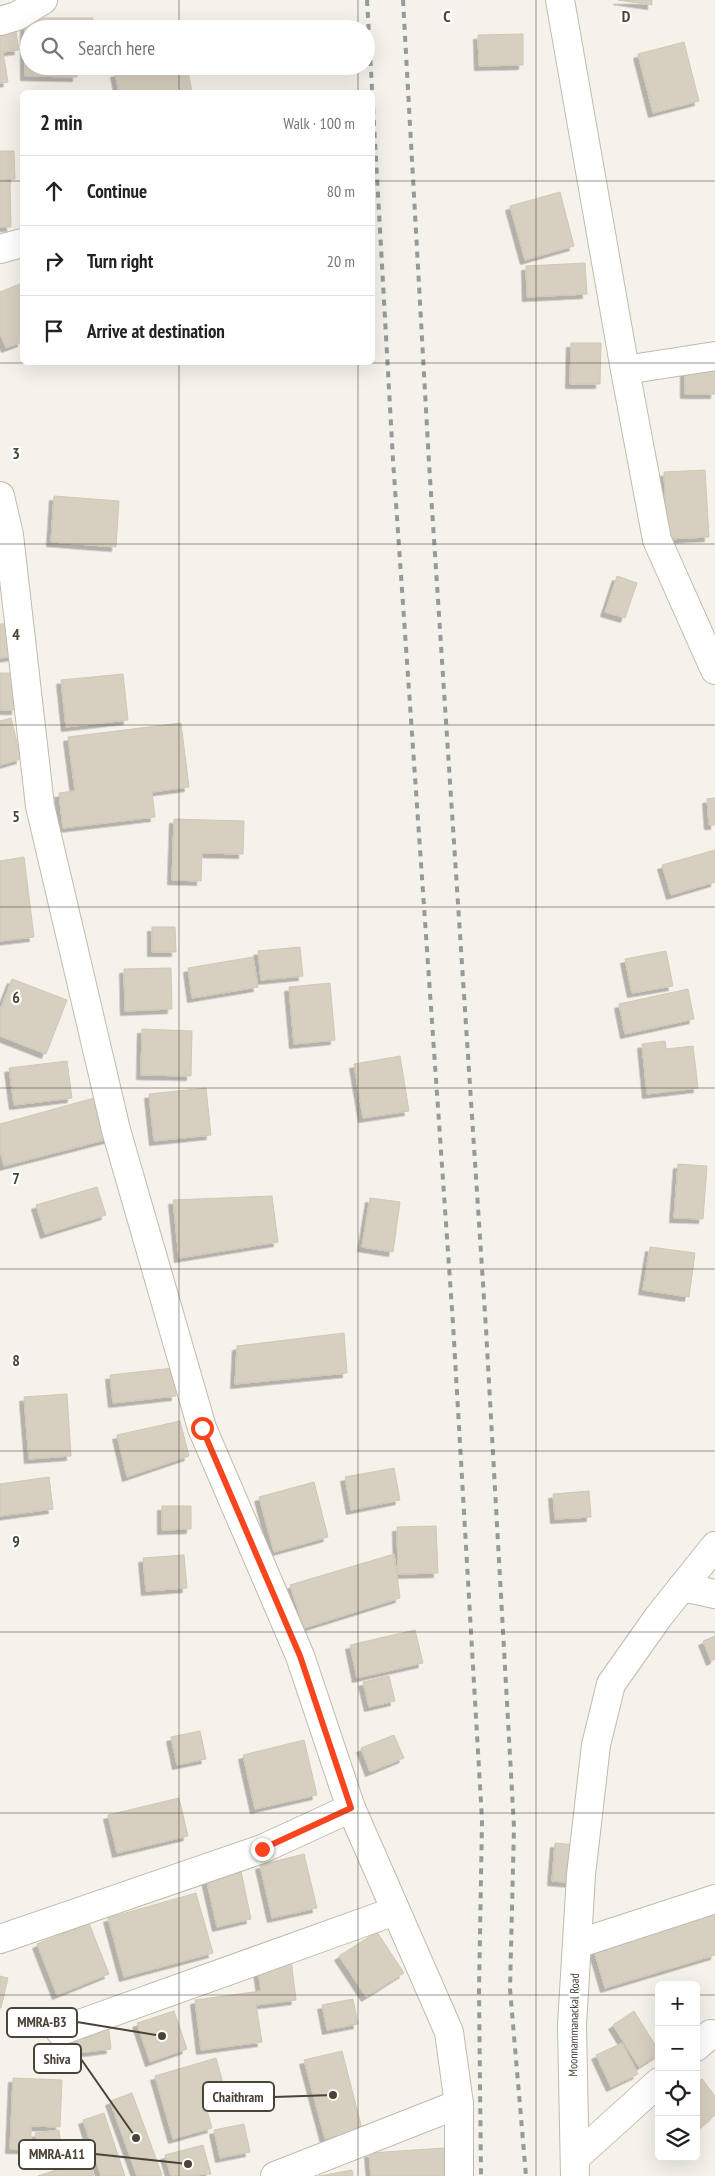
<!DOCTYPE html>
<html lang="en">
<head>
<meta charset="utf-8">
<style>
	:root { --surface:#fff; --page:#f2f2f2; --text:#222; --muted:#767676; --line:#e0e0e0 }
	body { margin:0; font-family:"PT Sans Narrow",sans-serif; background:var(--page); color:var(--text) }
	.controls { position:absolute; right:15px; bottom:15px; display:grid; overflow:hidden; border-radius:8px; box-shadow:0 5px 20px #0002 }
	.controls button { width:45px; height:45px; display:grid; place-items:center; padding:0; border:0; border-bottom:1px solid var(--line); background:var(--surface); color:var(--text); font:25px sans-serif }
	.stop { position:absolute; width:15px; height:15px; margin:-11px; border:4px solid #f9451e; border-radius:50%; background:#fff }
	.stop.end { background:#f9451e; border-color:#fff; box-shadow:0 1px 5px #0008 }
	.list { margin:0; padding:0; list-style:none }
	h2 { display:flex; justify-content:space-between; align-items:center; height:65px; margin:0; padding:0 20px; font-size:21px }
	h2 small { font-size:16px; font-weight:400; color:var(--muted) }
	.list li { display:grid; grid-template-columns:32px 1fr auto; gap:15px; align-items:center; box-sizing:border-box; height:70px; padding:0 20px; border-top:1px solid var(--line) }
	.list b { display:block; font-size:19px; white-space:nowrap }
	.list em { font-size:16px; font-style:normal; color:var(--muted) }
	.icon { flex:none; width:28px; height:28px; fill:none; stroke:currentColor; stroke-width:2; stroke-linecap:round; stroke-linejoin:round }
	.map { position:relative; flex:none; width:715px; height:2176px; overflow:hidden }
	.search { position:absolute; background:var(--surface); box-shadow:0 5px 20px #0002; left:20px; top:20px; width:355px; height:55px; display:flex; align-items:center; gap:12px; box-sizing:border-box; padding:0 18px; border-radius:28px; color:var(--muted); font-size:19px }
	.panel { position:absolute; background:var(--surface); box-shadow:0 5px 20px #0002; left:20px; top:90px; width:355px; height:275px; border-radius:8px }
	.map>svg:first-child { display:block }
	.building { fill:#d7cfc0; stroke:#d2c7b3; filter:url(#shadow) }
	.lines { fill:none; stroke-linecap:round; stroke-linejoin:round }
	.minor-casing { stroke:#c1bbad; stroke-width:30 }
	.minor { stroke:#fff; stroke-width:28 }
	.rail { stroke:#999; stroke-width:4; stroke-dasharray:6 6; stroke-linecap:butt }
	.route { stroke:#f9451e; stroke-width:6 }
	.grid { fill:none; stroke:#4a4338; stroke-width:1; stroke-opacity:0.55 }
	.labels { text-anchor:middle; stroke-width:4.5; stroke-linejoin:round; paint-order:stroke }
	.street-label { font-size:12px; fill:#4a4338; stroke:#fff }
	.grid-label { font-size:16px; text-anchor:middle; font-weight:bold; fill:#4a4338; stroke:#fff; stroke-width:4.5; stroke-linejoin:round; paint-order:stroke }
	.leader { fill:none; stroke:#4a4338; stroke-width:2 }
	.callout-dot { fill:#4a4338; stroke:#fff; stroke-width:2 }
	.callout { fill:#fff; stroke:#4a4338; stroke-width:2 }
	.callout-label { font-size:14px; text-anchor:middle; font-weight:bold; fill:#4a4338 }
</style>
</head>
<body>
<div class="map">
<svg width="715" height="2176" viewBox="0 0 715 2176">
	<defs>
		<filter id="shadow"><feDropShadow dx="-4.5" dy="4.5" stdDeviation="0" flood-color="#0004"/></filter>
	</defs>
	<rect width="100%" height="100%" fill="#f5f2eb"/>
	<g class="building">
		<polygon points="618,0 652,0 652,5"/>
		<polygon points="25,18 93,18 93,29 29,29 29,66 77,66 77,77 25,76"/>
		<polygon points="152,23 153,29 128,29"/>
		<polygon points="16,32 19,50 3,52 8,82 0,83 0,34"/>
		<polygon points="523,34 523,65 479,66 478,35"/>
		<polygon points="684,42 699,101 653,113 638,54"/>
		<polygon points="149,66 187,66 192,92 119,92 115,73"/>
		<polygon points="0,151 14,151 15,179 0,180"/>
		<polygon points="0,182 10,182 11,227 0,227"/>
		<polygon points="560,192 574,246 525,260 510,206"/>
		<polygon points="585,263 587,294 527,297 526,266"/>
		<polygon points="22,283 22,342 6,348 0,333 0,292"/>
		<polygon points="571,343 601,343 600,384 570,384"/>
		<polygon points="715,362 715,394 685,394 685,363"/>
		<polygon points="705,470 709,537 667,539 664,472"/>
		<polygon points="54,496 119,501 116,547 51,542"/>
		<polygon points="617,576 637,583 625,618 605,612"/>
		<polygon points="13,623 16,656 0,658 0,624"/>
		<rect x="0" y="673" width="16" height="37"/>
		<polygon points="123,674 128,720 66,727 61,680"/>
		<polygon points="11,718 21,759 0,765 0,721"/>
		<polygon points="181,723 189,787 152,792 155,817 63,828 59,793 75,791 68,737"/>
		<polygon points="715,798 715,825 709,825 707,799"/>
		<polygon points="174,819 244,821 243,854 202,853 201,881 172,880"/>
		<polygon points="715,850 715,882 671,895 662,865"/>
		<polygon points="24,857 34,937 0,941 0,861"/>
		<polygon points="152,927 175,927 176,952 152,952"/>
		<polygon points="300,947 303,976 261,980 258,951"/>
		<polygon points="666,951 673,986 632,993 625,959"/>
		<polygon points="253,957 258,987 192,998 188,968"/>
		<polygon points="171,968 172,1009 125,1011 124,969"/>
		<polygon points="12,979 67,1000 46,1054 0,1036 0,1010"/>
		<polygon points="330,983 335,1040 294,1044 289,987"/>
		<polygon points="688,989 694,1019 625,1034 619,1004"/>
		<polygon points="142,1029 192,1031 191,1076 141,1075"/>
		<polygon points="665,1041 666,1049 693,1046 698,1088 647,1094 642,1044"/>
		<polygon points="400,1056 409,1111 363,1118 354,1064"/>
		<polygon points="67,1061 72,1098 14,1105 9,1068"/>
		<polygon points="206,1088 211,1135 154,1141 149,1094"/>
		<polygon points="105,1095 116,1137 4,1166 0,1150 0,1124"/>
		<polygon points="678,1164 707,1166 703,1219 674,1218"/>
		<polygon points="97,1187 106,1215 45,1234 36,1205"/>
		<polygon points="272,1196 278,1242 179,1258 173,1200"/>
		<polygon points="370,1198 400,1202 393,1252 362,1247"/>
		<polygon points="650,1247 695,1253 689,1297 643,1290"/>
		<polygon points="344,1333 347,1373 235,1384 237,1346"/>
		<polygon points="173,1368 176,1396 113,1403 110,1375"/>
		<polygon points="67,1394 71,1456 29,1459 24,1397"/>
		<polygon points="180,1421 189,1456 127,1477 117,1435"/>
		<polygon points="394,1468 400,1500 351,1510 345,1477"/>
		<polygon points="49,1477 53,1509 0,1516 0,1484"/>
		<polygon points="314,1482 328,1537 274,1552 259,1497"/>
		<polygon points="589,1491 591,1517 555,1519 553,1494"/>
		<polygon points="162,1506 191,1506 191,1529 162,1530"/>
		<polygon points="436,1526 438,1573 398,1574 397,1527"/>
		<polygon points="394,1554 400,1598 304,1628 290,1585"/>
		<polygon points="184,1555 187,1588 146,1591 143,1558"/>
		<polygon points="415,1630 423,1663 357,1678 350,1645"/>
		<polygon points="715,1636 715,1659 711,1661 703,1641"/>
		<polygon points="389,1676 395,1701 369,1707 363,1682"/>
		<polygon points="200,1731 206,1759 177,1765 171,1737"/>
		<polygon points="394,1735 404,1758 370,1772 361,1748"/>
		<polygon points="304,1740 317,1795 255,1809 243,1755"/>
		<polygon points="179,1798 188,1836 117,1853 108,1815"/>
		<polygon points="555,1843 578,1845 575,1883 552,1881"/>
		<polygon points="304,1854 317,1908 272,1918 260,1865"/>
		<polygon points="241,1871 251,1919 217,1927 206,1878"/>
		<polygon points="196,1893 213,1953 124,1977 108,1918"/>
		<polygon points="715,1911 715,1955 605,1988 593,1947"/>
		<polygon points="89,1923 109,1974 57,1995 37,1944"/>
		<polygon points="377,1932 404,1973 366,1997 339,1956"/>
		<polygon points="291,1959 296,2000 256,2005 262,2042 201,2050 195,2000 261,1991 257,1963"/>
		<polygon points="0,1976 8,1978 1,2008 0,2008"/>
		<polygon points="353,1999 358,2024 327,2030 322,2005"/>
		<polygon points="174,2011 187,2049 150,2062 137,2023"/>
		<polygon points="634,2011 659,2051 659,2054 639,2067 613,2025"/>
		<polygon points="107,2014 111,2049 70,2054 66,2019"/>
		<polygon points="622,2043 638,2074 611,2087 596,2055"/>
		<polygon points="342,2051 362,2129 325,2139 304,2060"/>
		<polygon points="216,2058 225,2090 203,2096 212,2128 173,2139 155,2076"/>
		<polygon points="13,2078 62,2080 60,2127 31,2126 31,2149 10,2149"/>
		<polygon points="702,2079 715,2096 715,2115 696,2131 696,2084"/>
		<polygon points="132,2093 162,2175 159,2176 137,2176 110,2101"/>
		<polygon points="104,2113 125,2176 101,2176 83,2120"/>
		<polygon points="244,2124 250,2152 220,2158 214,2130"/>
		<polygon points="59,2130 61,2147 38,2151 35,2133"/>
		<polygon points="203,2145 211,2174 171,2176 165,2155"/>
		<polygon points="444,2148 446,2176 371,2176 369,2153"/>
		<polygon points="89,2159 94,2176 38,2176"/>
		<polygon points="352,2170 353,2176 319,2176"/>
	</g>
	<g class="lines">
		<g class="minor-casing">
			<g id="minor">
				<polyline points="560,0 625,370 657,540 715,670"/>
				<polyline points="0,21 17,16 43,0"/>
				<polyline points="0,249 22,243"/>
				<polyline points="625,370 715,356"/>
				<polyline points="0,496 9,535 40,806 116,1130 202,1428 300,1656 351,1808 449,2032 459,2104 459,2176"/>
				<polyline points="682,1587 715,1594"/>
				<polyline points="0,1939 262,1849 351,1808"/>
				<polyline points="577,1944 715,1899"/>
				<polyline points="60,2031 395,1911"/>
				<polyline points="696,2047 711,2034"/>
				<polyline points="575,2158 659,2082"/>
				<polyline points="275,2176 459,2104"/>
				<polyline points="575,2176 572,2025 581,1875 596,1745 611,1684 659,1616 715,1546"/>
			</g>
		</g>
		<use href="#minor" class="minor"/>
		<g class="rail">
			<polyline points="367,0 393,460 453,1324 482,1820 479,1991 481,2176"/>
			<polyline points="403,0 429,463 486,1329 514,1827 510,1989 526,2176"/>
		</g>
	</g>
	<g class="lines">
		<polyline class="route" points="202,1428 300,1656 351,1808 262,1849"/>
	</g>
	<path class="grid" d="M179,0V29M358,0V29M536,0V2176M179,66V92M358,66V92M0,181H22M372,181H715M179,362V2176M358,362V2176M0,363H715M0,544H715M0,725H715M0,907H715M0,1088H715M0,1269H715M0,1451H715M0,1632H715M0,1813H715M0,1995H659M696,1995H715"/>
	<g class="labels">
		<g class="street-label">
			<text transform="translate(574 2025) rotate(-89)" y="4">Moonnammanackal Road</text>
		</g>
	</g>
	<g class="grid-label">
		<text x="447" y="22">C</text>
		<text x="626" y="22">D</text>
		<text x="16" y="459">3</text>
		<text x="16" y="640">4</text>
		<text x="16" y="822">5</text>
		<text x="16" y="1003">6</text>
		<text x="16" y="1184">7</text>
		<text x="16" y="1366">8</text>
		<text x="16" y="1547">9</text>
	</g>
	<path class="leader" d="M162 2036L77 2022M136 2138L81 2059M333 2095L274 2097M188 2164L95 2154"/>
	<g class="callout-dot">
		<circle cx="162" cy="2036" r="5"/>
		<circle cx="136" cy="2138" r="5"/>
		<circle cx="333" cy="2095" r="5"/>
		<circle cx="188" cy="2164" r="5"/>
	</g>
	<g class="callout">
		<rect x="7" y="2008" width="70" height="29" rx="5"/>
		<rect x="34" y="2044" width="47" height="29" rx="5"/>
		<rect x="203" y="2082" width="71" height="29" rx="5"/>
		<rect x="19" y="2140" width="76" height="29" rx="5"/>
	</g>
	<g class="callout-label">
		<text x="42" y="2027">MMRA-B3</text>
		<text x="57" y="2064">Shiva</text>
		<text x="238" y="2102">Chaithram</text>
		<text x="57" y="2159">MMRA-A11</text>
	</g>
</svg>
<div class="controls">
<button>+</button>
<button>−</button>
<button><svg class="icon" aria-label="locate" viewBox="0 0 24 24"><circle cx="12" cy="12" r="6"/><path d="M12 2v4M12 18v4M2 12h4M18 12h4"/></svg></button>
<button><svg class="icon" aria-label="layers" viewBox="0 0 24 24"><path d="M12 4l9 5-9 5-9-5zM3 14l9 5 9-5"/></svg></button>
</div>
<div class="stop" style="left:202px;top:1428px"></div>
<div class="stop end" style="left:262px;top:1849px"></div>
<div class="search"><svg class="icon" aria-label="search" viewBox="0 0 24 24"><circle cx="10" cy="10" r="6"/><path d="M15 15l6 6"/></svg>Search here</div>
<section class="panel">
<h2>2 min<small>Walk · 100 m</small></h2>
<ul class="list">
<li><svg class="icon" aria-label="ahead" viewBox="0 0 24 24"><path d="M12 20V5M6 11l6-6 6 6"/></svg><div><b>Continue</b></div><em>80 m</em></li>
<li><svg class="icon" aria-label="right" viewBox="0 0 24 24"><path d="M7 20v-9h11M14 6l5 5-5 5"/></svg><div><b>Turn right</b></div><em>20 m</em></li>
<li><svg class="icon" aria-label="arrive" viewBox="0 0 24 24"><path d="M6 21V4h12l-3 4 3 4H6"/></svg><div><b>Arrive at destination</b></div></li>
</ul>
</section>
</div>
</body>
</html>
